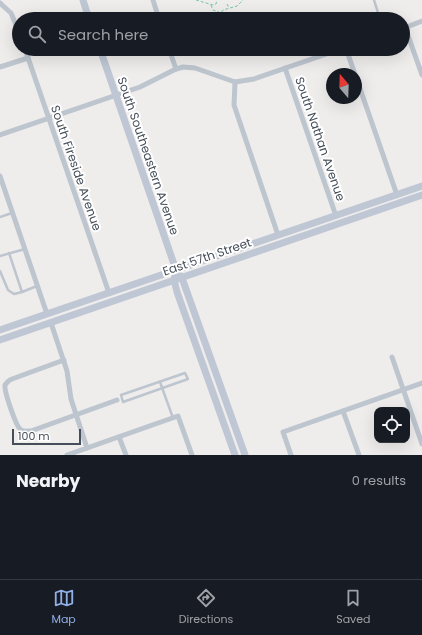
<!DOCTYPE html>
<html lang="en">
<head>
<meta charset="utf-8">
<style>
	:root { --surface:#171b24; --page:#20242c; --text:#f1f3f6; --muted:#9ea1a6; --line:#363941; --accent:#92b0e8 }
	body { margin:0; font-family:Poppins,sans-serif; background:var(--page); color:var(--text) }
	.controls { position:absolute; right:12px; bottom:12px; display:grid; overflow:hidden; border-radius:8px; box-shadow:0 4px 16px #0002 }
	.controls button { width:36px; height:36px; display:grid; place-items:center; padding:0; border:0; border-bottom:1px solid var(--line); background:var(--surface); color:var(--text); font:20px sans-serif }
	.compass { position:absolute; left:326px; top:68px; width:36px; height:36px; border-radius:50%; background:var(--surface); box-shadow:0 4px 16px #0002; rotate:341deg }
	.scale { position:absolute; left:12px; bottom:10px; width:69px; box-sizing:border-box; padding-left:4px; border:2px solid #454e59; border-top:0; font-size:11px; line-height:14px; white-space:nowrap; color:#454e59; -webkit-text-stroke:3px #fff; paint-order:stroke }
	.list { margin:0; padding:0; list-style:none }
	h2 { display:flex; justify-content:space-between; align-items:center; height:52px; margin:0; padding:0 16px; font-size:17px }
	h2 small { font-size:13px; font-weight:400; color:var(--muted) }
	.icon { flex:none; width:22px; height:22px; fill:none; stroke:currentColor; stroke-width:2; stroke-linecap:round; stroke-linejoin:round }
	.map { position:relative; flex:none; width:422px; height:455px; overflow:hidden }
	.search { position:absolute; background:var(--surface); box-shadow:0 4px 16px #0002; left:12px; right:12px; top:12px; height:44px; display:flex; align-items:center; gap:10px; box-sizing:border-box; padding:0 14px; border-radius:22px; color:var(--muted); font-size:15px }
	.sheet { height:124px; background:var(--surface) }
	nav { display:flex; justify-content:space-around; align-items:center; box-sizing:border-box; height:56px; border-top:1px solid var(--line); background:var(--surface); font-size:11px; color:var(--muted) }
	nav a { display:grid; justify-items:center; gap:2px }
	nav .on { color:var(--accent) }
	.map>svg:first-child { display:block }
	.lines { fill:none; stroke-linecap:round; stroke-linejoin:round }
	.path { stroke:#74c9a7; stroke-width:1; stroke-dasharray:3 2; stroke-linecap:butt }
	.lane { stroke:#bdc5ce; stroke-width:2.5 }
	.street { stroke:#bdc5ce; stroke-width:5 }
	.secondary { stroke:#bfc7d5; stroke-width:7 }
	.labels { text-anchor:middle; stroke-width:4; stroke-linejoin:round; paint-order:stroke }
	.street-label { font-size:12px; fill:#454e59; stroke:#fff }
</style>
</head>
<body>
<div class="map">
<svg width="422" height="455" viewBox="0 0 422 455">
	<rect width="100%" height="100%" fill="#efecec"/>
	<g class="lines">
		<g class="path">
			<polyline points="196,0 213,5 216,4 217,0"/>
			<polyline points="227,4 229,8"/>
			<polyline points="211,5 213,10 221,13 223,10 237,6 243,0"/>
		</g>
		<g class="lane">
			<polyline points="374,0 380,19"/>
			<polyline points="0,217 12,213"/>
			<polyline points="9,253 22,292 37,286"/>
			<polyline points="0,256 25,249"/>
			<polyline points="0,271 8,290 14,294 22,292"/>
			<polygon points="185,373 188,379 123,402 121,395"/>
			<polyline points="160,382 173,418"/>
		</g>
		<g class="street">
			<polyline points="153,0 159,19"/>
			<polyline points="0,3 11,13 19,32"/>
			<polyline points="405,27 422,75"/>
			<polyline points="404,28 422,21"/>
			<polyline points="25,49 109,293"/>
			<polyline points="169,49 176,69"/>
			<polyline points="346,49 355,74"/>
			<polyline points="0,67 28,58"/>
			<polyline points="285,68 336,216"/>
			<polyline points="356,77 397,195"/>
			<polyline points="235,82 234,105 278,235"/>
			<polyline points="0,135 140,87 176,69 183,67 195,68 235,82 254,79 341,49"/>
			<polyline points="0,176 47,314"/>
			<polyline points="51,323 67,371 71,399 87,448"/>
			<polyline points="392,357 422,444"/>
			<path d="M64,360L12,379C9,380 7,382 5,385C4,391 16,427 21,430C24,432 28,431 31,431L117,400"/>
			<polyline points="343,411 359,455"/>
			<polyline points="119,437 126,455"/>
			<polyline points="67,455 178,416 192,455"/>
			<polyline points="291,455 283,432 422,383"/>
		</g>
		<g class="secondary">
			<polyline points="83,0 89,19"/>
			<polyline points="100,49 176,270 182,278 245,455"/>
			<polyline points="175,276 174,280 177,292 235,455"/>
			<polyline points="0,330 422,186"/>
			<polyline points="0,340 422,195"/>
		</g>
	</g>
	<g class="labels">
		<g class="street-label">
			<text transform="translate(320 139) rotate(71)" y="4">South Nathan Avenue</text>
			<text transform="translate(148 156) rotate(71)" y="4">South Southeastern Avenue</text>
			<text transform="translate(76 168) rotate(71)" y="4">South Fireside Avenue</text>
			<text transform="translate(207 257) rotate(-19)" y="4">East 57th Street</text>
		</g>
	</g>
</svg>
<div class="controls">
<button><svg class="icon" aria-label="locate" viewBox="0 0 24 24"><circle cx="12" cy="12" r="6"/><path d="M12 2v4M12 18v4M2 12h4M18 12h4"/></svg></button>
</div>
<svg class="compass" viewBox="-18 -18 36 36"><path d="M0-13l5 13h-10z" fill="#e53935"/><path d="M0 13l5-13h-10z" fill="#9ea1a6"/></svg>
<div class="scale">100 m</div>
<div class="search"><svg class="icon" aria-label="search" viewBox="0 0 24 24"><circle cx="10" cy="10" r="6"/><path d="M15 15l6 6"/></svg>Search here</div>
</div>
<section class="sheet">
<h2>Nearby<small>0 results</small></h2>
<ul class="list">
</ul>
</section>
<nav>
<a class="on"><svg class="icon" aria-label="map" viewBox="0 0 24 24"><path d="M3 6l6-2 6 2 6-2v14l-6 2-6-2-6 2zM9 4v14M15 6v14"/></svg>Map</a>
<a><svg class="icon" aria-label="directions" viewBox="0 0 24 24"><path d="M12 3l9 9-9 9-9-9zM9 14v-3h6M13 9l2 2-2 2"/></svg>Directions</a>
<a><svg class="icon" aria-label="saved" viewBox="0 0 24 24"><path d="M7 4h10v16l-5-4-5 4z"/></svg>Saved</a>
</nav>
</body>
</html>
